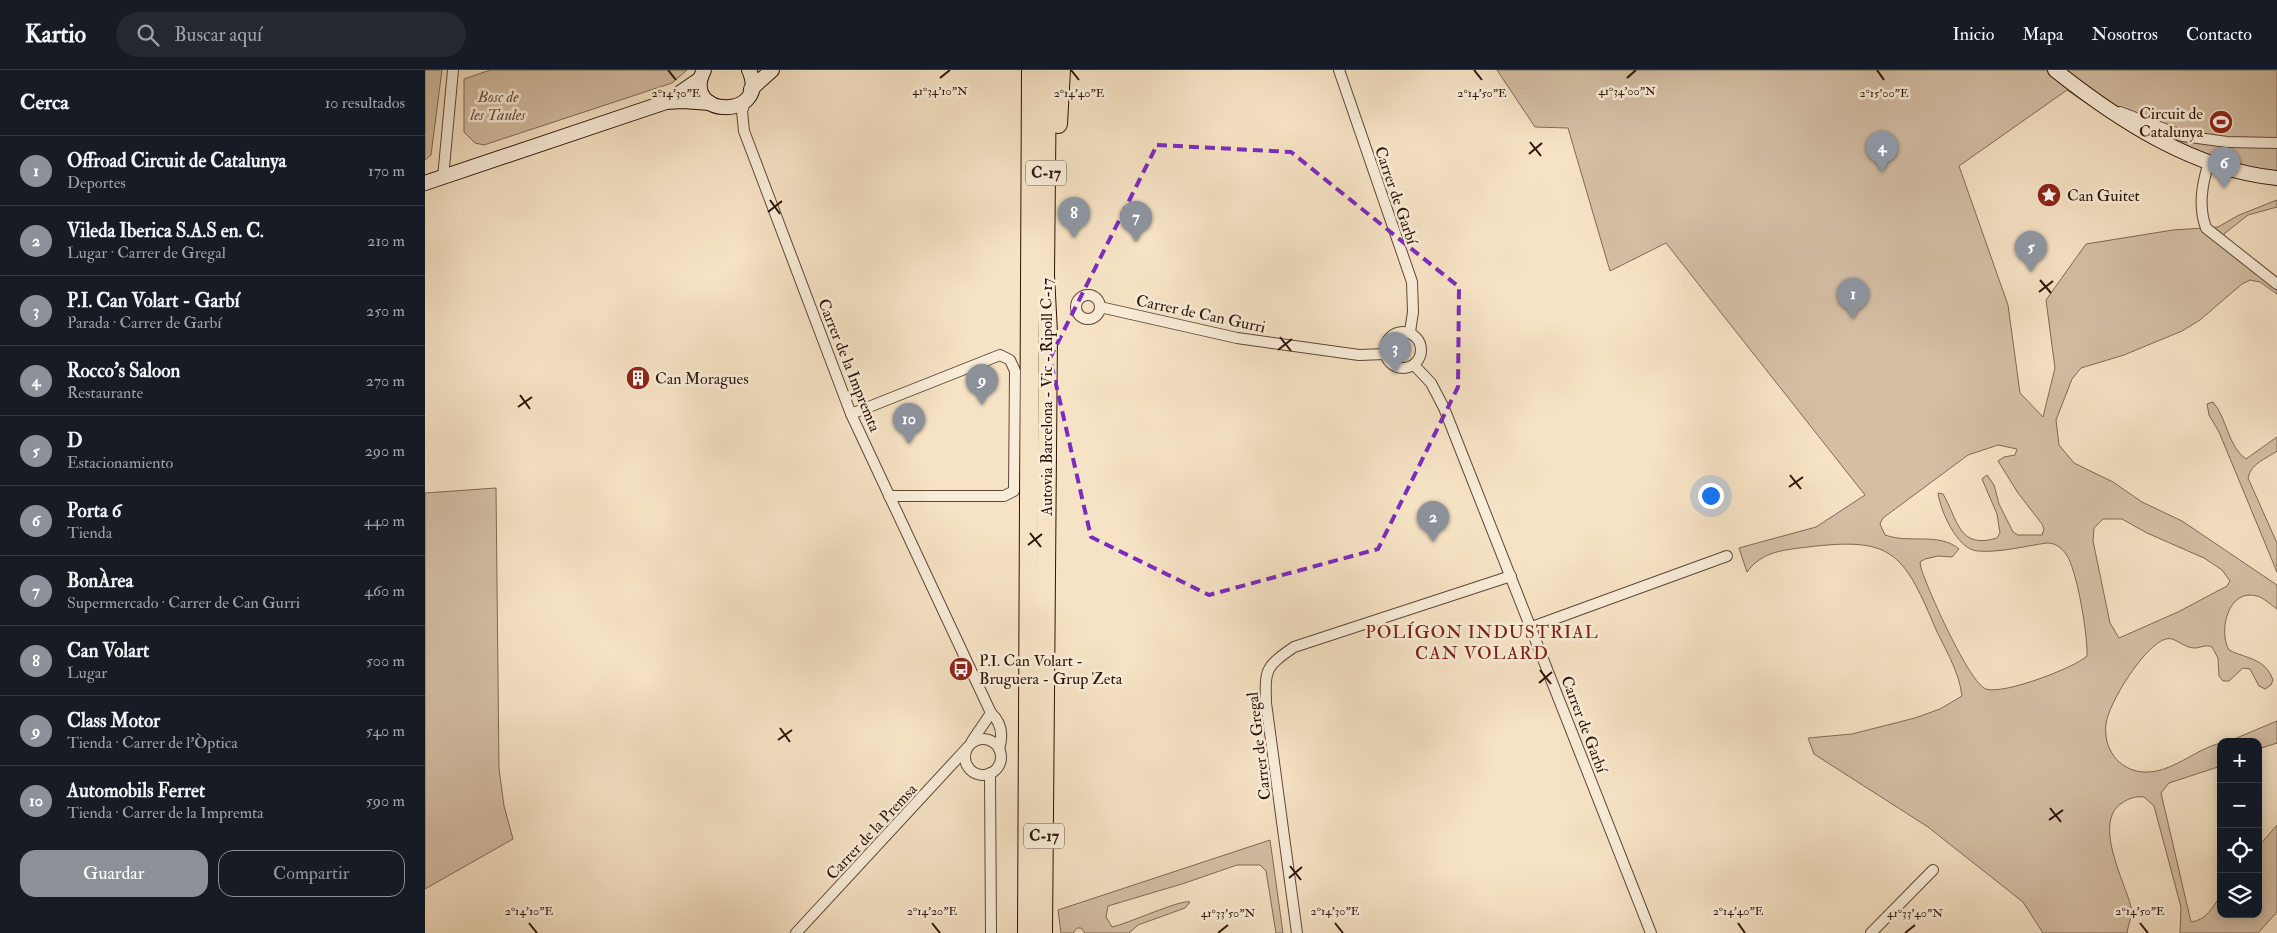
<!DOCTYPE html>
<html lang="es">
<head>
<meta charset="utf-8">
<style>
	:root { --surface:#171b24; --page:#242831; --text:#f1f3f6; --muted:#9ea1a6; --line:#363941; --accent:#8c9099 }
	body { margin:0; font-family:"IM FELL Double Pica",serif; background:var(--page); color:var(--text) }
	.controls { position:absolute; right:15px; bottom:15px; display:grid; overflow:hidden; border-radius:10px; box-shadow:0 2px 12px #0003 }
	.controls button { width:45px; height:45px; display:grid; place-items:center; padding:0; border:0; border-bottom:1px solid var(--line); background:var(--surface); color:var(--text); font:25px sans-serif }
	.you { position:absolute; left:1285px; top:425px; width:18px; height:18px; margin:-12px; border:4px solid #fff; border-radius:50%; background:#1a73e8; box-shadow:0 0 0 8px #1a73e833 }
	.badge { display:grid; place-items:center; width:32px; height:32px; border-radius:50%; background:var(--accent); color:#fff; font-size:16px; font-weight:700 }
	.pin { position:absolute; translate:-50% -41px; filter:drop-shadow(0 1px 2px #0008) }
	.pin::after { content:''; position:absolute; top:26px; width:18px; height:15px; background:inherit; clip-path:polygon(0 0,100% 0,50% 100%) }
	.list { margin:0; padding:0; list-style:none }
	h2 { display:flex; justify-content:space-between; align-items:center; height:65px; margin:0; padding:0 20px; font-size:21px }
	h2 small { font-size:16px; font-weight:400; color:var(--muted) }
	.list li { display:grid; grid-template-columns:32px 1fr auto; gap:15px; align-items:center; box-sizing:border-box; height:70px; padding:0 20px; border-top:1px solid var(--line) }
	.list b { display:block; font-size:19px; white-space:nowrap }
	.list p { margin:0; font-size:16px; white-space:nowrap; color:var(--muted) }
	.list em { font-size:16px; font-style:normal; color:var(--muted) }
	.actions { display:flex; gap:10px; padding:15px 20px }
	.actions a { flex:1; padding:11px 0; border:1px solid var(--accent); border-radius:15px; text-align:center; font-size:18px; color:var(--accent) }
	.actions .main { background:var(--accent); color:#fff }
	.icon { flex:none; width:28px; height:28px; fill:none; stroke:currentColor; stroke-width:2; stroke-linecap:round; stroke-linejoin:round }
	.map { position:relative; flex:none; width:1852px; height:863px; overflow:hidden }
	header { display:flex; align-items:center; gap:30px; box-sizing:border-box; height:70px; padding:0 25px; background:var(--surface); border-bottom:1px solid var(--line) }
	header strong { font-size:24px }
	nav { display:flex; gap:28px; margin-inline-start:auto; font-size:18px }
	.search { width:350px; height:45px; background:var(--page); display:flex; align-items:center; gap:12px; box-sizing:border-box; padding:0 18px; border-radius:28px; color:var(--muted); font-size:19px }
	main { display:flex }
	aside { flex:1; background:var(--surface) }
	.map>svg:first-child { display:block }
	.green { fill:#d4bfa5; stroke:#806856; fill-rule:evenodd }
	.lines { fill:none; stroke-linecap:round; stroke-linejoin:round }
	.street-casing { stroke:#5f4636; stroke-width:12 }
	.secondary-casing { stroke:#2d1207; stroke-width:16 }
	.highway-casing { stroke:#2d1207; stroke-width:20 }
	.street { stroke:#f9edd9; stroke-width:10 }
	.secondary { stroke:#f9edd9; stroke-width:14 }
	.highway { stroke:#f6e3c5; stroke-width:18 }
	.marked { fill:none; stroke:#7b2cbf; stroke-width:4; stroke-dasharray:10 6; stroke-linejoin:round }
	.ticks { fill:none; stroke:#2d1207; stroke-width:2 }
	.labels { text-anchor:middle; stroke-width:5; stroke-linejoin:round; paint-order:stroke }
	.shield { fill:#f9edd9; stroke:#6a5446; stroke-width:1 }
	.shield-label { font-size:15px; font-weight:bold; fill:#2d1207 }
	.park-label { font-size:16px; font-style:italic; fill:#674f3e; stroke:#f9edd9 }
	.poi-label { font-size:16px; fill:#2d1207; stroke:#f9edd9; text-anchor:start }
	.street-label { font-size:16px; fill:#2d1207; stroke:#f9edd9 }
	.neighbourhood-label { font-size:18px; letter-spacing:1px; fill:#7a1f14; stroke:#f9edd9 }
	.ticks-label { font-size:12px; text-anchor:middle; fill:#2d1207; stroke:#f9edd9; stroke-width:5; stroke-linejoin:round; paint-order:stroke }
</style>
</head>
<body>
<header>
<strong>Kartio</strong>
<div class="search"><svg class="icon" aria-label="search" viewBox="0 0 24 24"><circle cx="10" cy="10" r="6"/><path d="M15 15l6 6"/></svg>Buscar aquí</div>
<nav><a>Inicio</a><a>Mapa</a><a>Nosotros</a><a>Contacto</a></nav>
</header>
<main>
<aside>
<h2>Cerca<small>10 resultados</small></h2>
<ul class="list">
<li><span class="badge">1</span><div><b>Offroad Circuit de Catalunya</b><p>Deportes</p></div><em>170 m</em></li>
<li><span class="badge">2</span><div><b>Vileda Iberica S.A.S en. C.</b><p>Lugar · Carrer de Gregal</p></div><em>210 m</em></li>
<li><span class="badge">3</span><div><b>P.I. Can Volart - Garbí</b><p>Parada · Carrer de Garbí</p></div><em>250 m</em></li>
<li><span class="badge">4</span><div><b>Rocco's Saloon</b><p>Restaurante</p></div><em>270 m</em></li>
<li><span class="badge">5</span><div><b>D</b><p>Estacionamiento</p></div><em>290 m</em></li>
<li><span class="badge">6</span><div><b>Porta 6</b><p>Tienda</p></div><em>440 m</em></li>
<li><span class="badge">7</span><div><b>BonÀrea</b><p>Supermercado · Carrer de Can Gurri</p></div><em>460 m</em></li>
<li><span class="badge">8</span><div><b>Can Volart</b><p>Lugar</p></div><em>500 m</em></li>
<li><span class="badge">9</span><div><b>Class Motor</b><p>Tienda · Carrer de l'Òptica</p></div><em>540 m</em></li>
<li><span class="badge">10</span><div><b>Automobils Ferret</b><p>Tienda · Carrer de la Impremta</p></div><em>590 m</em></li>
</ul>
<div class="actions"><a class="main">Guardar</a><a>Compartir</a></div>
</aside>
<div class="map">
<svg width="1852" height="863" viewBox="0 0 1852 863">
	<rect width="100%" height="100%" fill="#f6e3c5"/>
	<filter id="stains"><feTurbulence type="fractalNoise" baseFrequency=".004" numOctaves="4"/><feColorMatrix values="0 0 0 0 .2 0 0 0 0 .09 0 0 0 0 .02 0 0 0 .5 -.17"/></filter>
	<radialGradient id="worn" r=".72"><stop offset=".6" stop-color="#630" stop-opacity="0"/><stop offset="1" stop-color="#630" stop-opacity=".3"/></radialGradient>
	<g class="green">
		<polygon points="0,0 17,0 6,85 0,90"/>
		<polygon points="65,0 262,0 247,13 59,75 50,73 39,62 39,9"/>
		<path d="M1072,0H1852V113C1832,110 1811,108 1792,102C1737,85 1689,52 1642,20L1534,96L1583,235L1595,323L1618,347L1630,298L1621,230L1661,174L1748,160L1793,157L1814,145L1852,130V137L1823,145L1799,164V167L1852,209V224L1835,212L1825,210L1817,214L1775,250L1757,261L1699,285L1656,298L1647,309L1631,350L1634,375L1649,393L1688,412L1717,432L1757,451L1852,515V539C1846,535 1839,528 1832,526C1803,518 1793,561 1804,580C1822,589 1840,588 1848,610L1846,615L1840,619L1834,616L1825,599L1818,598L1804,611H1798L1794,606L1793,588L1787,577C1780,574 1776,578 1769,578C1759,578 1749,566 1741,569C1720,574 1683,634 1681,654C1678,678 1693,700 1718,702C1746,704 1770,679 1796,673V696L1744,713L1736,723L1766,852C1782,850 1787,837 1796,826V844H1833V777L1852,755V842L1833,863H1755L1756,837L1729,736L1719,727C1711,726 1704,728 1697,733C1667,752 1700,812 1706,837C1708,845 1703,855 1702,863H1618L1598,832L1503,757L1389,684L1383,668L1427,664L1490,648L1515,639L1537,626C1534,600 1519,578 1509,555C1478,481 1465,467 1383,477C1359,480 1337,481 1322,502L1314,478L1391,457L1440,425L1241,173L1185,201L1143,58L1110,57ZM1573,375L1592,379L1590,385L1579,387L1573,391L1593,423L1617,454L1619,459L1617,465H1593L1588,462L1574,434L1569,415L1562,405L1557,409L1572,444L1575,463L1572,468C1533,480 1533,449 1518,424L1513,423C1515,440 1532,479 1552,481C1574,483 1600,476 1622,473C1630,473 1636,477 1641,484C1652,499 1663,566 1662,586C1649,598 1578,625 1561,619C1544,613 1502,518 1496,498L1495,492L1500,489L1513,486L1527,487L1534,479C1514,462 1484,474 1460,465L1455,454L1458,448L1543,385ZM1678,449H1697L1722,463L1779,488L1797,500L1805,511L1802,516L1753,542L1694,568L1685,553L1668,471L1669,458Z"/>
		<path d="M1788,332C1802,348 1803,377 1821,389L1852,367V381C1841,389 1826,393 1823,408L1852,473V502L1794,362L1784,345L1782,334Z"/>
		<polygon points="71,418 74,699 79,736 88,769 0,819 0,423"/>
		<polygon points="1852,651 1852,673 1833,679 1833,672 1802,672"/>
		<path d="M845,770L858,863H851L841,801L835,795H812L760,813L683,836L681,847L687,857C702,854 756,829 765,832L760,838L713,855L704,863H660L656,858H652L648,863H636L633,840Z"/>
	</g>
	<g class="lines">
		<g class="street-casing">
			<g id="street">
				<polyline points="914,0 987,212 988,242 985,262"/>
				<path d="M321,30L317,41L319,61L426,344L566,643C577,653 578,666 574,679"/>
				<polyline points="1695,42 1758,66 1802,72 1852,73"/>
				<path d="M1784,92C1777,114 1773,136 1781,158L1852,214"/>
				<polyline points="18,108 28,0"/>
				<circle cx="663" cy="237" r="12"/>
				<polyline points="675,237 812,268 934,285 960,284"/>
				<circle cx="978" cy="280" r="18"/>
				<polyline points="989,295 1006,313 1019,338 1226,863"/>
				<polyline points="426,344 575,285 585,290 590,301 589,421 579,426 464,426"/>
				<polyline points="1107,557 1302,486"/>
				<circle cx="558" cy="687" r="18"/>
				<polyline points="547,671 566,643"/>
				<polyline points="565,703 566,863"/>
				<polyline points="371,863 542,678"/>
				<path d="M872,863L841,633C840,599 840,597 869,577L1086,506"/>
				<polyline points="1446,863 1508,800"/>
			</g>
		</g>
		<g class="secondary-casing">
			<g id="secondary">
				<path d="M279,0C254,49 347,50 324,0"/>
				<path d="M1630,0C1693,50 1769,100 1852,108"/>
				<polyline points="326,19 347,0"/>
				<polyline points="243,31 275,9"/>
				<polyline points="0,113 241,32 258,31 285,33"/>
			</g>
		</g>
		<g class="highway-casing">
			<g id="highway">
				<polyline points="633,54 636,0"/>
				<polyline points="602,863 606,0"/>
				<polyline points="618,863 623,263 620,205 622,0"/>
			</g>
		</g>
		<use href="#street" class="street"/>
		<use href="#secondary" class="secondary"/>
		<use href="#highway" class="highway"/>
	</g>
	<path class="marked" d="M732,75L866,82L1034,217L1033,317L953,479L784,525L666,467L625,288Z"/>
	<path class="ticks" d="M243,0L251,10M646,0L654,10M1049,0L1057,10M1452,0L1459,10M515,8L525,0M1202,8L1211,0M1105,72L1116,86M1104,84L1117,73M345,130L355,144M343,142L357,131M1615,210L1626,223M1614,222L1628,211M855,267L866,281M853,280L867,269M95,325L105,339M93,337L107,327M1365,405L1376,419M1364,417L1378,407M605,463L616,477M603,475L617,464M1115,600L1126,614M1114,613L1127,602M355,658L365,672M353,670L367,660M1625,738L1636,752M1624,750L1638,740M865,796L876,810M864,808L877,797M104,853L112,863M507,853L515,863M910,853L918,863M1313,853L1320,863M1715,853L1723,863M793,863L803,855M1480,863L1490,855"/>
	<defs>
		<g id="stadium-disc" transform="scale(1.25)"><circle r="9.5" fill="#8f2418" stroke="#f9edd9"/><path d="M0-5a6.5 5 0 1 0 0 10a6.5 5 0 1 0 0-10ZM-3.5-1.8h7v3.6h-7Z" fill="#fff"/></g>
		<g id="sight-disc" transform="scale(1.25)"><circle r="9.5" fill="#8f2418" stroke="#f9edd9"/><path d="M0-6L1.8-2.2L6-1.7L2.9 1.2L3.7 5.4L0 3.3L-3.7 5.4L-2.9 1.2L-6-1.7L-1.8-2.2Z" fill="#fff"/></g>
		<g id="building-disc" transform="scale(1.25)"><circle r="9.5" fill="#8f2418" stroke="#f9edd9"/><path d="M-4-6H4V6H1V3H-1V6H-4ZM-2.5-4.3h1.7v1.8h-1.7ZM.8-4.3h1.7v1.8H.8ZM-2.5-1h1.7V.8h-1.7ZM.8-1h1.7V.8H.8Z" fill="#fff"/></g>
		<g id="bus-disc" transform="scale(1.25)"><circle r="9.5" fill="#8f2418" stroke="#f9edd9"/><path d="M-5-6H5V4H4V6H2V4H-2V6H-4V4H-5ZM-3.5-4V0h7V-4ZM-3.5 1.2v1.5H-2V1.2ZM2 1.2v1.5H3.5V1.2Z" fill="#fff"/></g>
	</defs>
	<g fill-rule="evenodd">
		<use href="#stadium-disc" x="1796" y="52"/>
		<use href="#sight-disc" x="1624" y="125"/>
		<use href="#building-disc" x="213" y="308"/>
		<use href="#bus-disc" x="536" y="599"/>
	</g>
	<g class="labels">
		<g class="shield">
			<rect x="601" y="90.5" width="40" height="25" rx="4"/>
			<rect x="599" y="753.5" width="40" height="25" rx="4"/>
		</g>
		<g class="shield-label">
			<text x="621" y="108">C-17</text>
			<text x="619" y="771">C-17</text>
		</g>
		<g class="park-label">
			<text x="73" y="32">Bosc de<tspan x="73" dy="18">les Taules</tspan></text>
		</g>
		<g class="poi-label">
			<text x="1778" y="49" text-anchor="end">Circuit de<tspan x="1778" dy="18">Catalunya</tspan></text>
			<text x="1642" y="131">Can Guitet</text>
			<text x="230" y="314">Can Moragues</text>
			<text x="554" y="596">P.I. Can Volart -<tspan x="554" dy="18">Bruguera - Grup Zeta</tspan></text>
		</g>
		<g class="street-label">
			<text transform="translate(972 125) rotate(71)" y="6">Carrer de Garbí</text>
			<text transform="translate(776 243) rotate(12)" y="6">Carrer de Can Gurri</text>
			<text transform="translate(425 295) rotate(68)" y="6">Carrer de la Impremta</text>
			<text transform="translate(621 327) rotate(-90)" y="6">Autovia Barcelona - Vic - Ripoll C-17</text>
			<text transform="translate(1160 654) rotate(69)" y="6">Carrer de Garbí</text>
			<text transform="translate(833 676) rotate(-97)" y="6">Carrer de Gregal</text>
			<text transform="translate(446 761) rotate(-47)" y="6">Carrer de la Premsa</text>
		</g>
		<g class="neighbourhood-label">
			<text x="1057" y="568">POLÍGON INDUSTRIAL<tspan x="1057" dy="21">CAN VOLARD</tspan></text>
		</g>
	</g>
	<g class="ticks-label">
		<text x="515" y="25">41°34'10"N</text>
		<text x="1202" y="25">41°34'00"N</text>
		<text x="1459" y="27">2°15'00"E</text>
		<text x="251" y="27">2°14'30"E</text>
		<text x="654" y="27">2°14'40"E</text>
		<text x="1057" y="27">2°14'50"E</text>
		<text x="104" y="845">2°14'10"E</text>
		<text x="507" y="845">2°14'20"E</text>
		<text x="910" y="845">2°14'30"E</text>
		<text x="1313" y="845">2°14'40"E</text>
		<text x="1715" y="845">2°14'50"E</text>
		<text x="803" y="847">41°33'50"N</text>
		<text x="1490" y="847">41°33'40"N</text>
	</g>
	<rect width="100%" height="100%" filter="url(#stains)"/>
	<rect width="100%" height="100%" fill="url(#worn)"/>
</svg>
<div class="controls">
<button>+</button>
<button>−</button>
<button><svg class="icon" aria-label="locate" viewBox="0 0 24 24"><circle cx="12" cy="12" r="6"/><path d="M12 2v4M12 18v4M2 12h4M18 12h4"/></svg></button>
<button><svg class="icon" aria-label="layers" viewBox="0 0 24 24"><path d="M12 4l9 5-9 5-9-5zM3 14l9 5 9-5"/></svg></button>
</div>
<div class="you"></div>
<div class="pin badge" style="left:1428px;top:249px">1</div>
<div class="pin badge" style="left:1008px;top:472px">2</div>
<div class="pin badge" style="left:970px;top:303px">3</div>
<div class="pin badge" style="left:1457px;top:102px">4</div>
<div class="pin badge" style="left:1606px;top:202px">5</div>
<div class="pin badge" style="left:1799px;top:118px">6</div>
<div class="pin badge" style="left:711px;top:172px">7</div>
<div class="pin badge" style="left:649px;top:168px">8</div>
<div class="pin badge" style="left:557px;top:335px">9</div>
<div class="pin badge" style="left:484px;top:374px">10</div>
</div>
</main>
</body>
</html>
